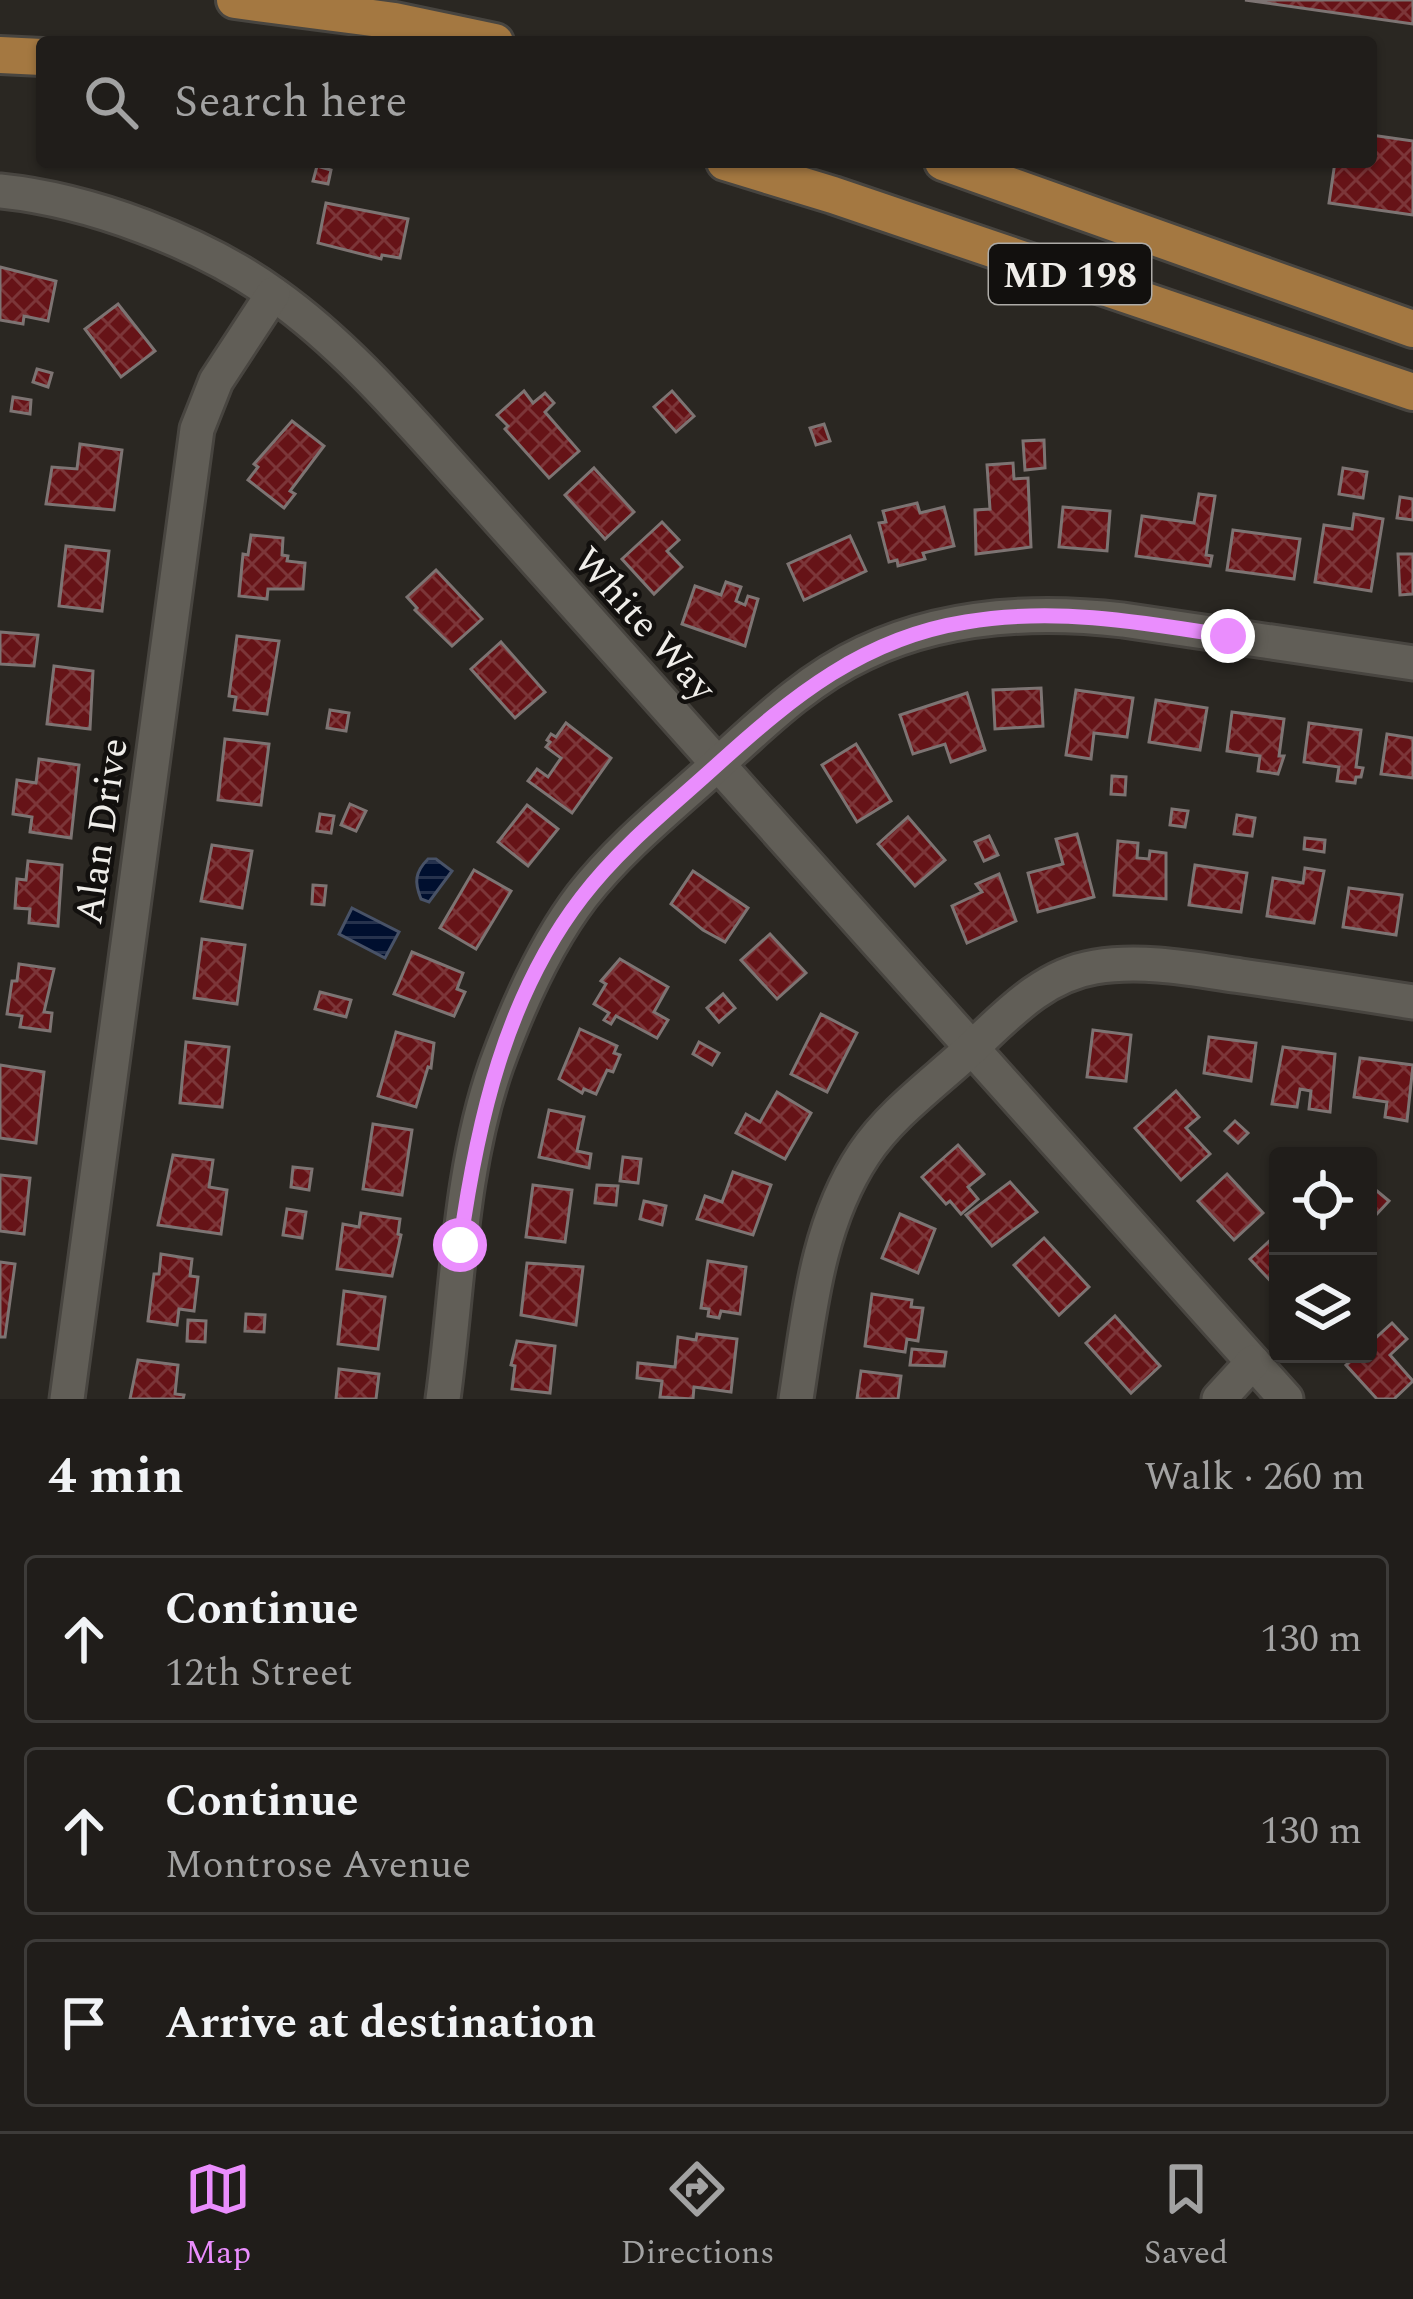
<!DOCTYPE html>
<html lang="en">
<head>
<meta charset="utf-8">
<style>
	:root { --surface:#201d1a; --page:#282623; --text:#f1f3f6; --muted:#a2a2a2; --line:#3d3b39; --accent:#ea8dfd }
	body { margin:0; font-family:Spectral,serif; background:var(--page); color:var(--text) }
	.controls { position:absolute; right:36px; bottom:36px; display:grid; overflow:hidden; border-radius:12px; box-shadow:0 3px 9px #0004 }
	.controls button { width:108px; height:108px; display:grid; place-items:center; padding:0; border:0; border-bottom:3px solid var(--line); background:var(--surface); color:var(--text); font:60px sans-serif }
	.stop { position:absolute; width:36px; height:36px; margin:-27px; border:9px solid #ea8dfd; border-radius:50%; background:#fff }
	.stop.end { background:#ea8dfd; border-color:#fff; box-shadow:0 3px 12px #0008 }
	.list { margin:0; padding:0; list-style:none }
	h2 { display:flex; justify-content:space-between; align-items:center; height:156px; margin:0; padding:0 48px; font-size:51px }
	h2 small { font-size:39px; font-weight:400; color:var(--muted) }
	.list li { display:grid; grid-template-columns:78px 1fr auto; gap:36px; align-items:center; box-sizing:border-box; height:168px; margin:0 24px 24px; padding:0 24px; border:3px solid var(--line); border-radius:12px }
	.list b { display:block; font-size:45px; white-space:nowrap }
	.list p { margin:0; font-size:39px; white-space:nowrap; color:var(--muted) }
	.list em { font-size:39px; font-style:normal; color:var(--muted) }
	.icon { flex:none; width:66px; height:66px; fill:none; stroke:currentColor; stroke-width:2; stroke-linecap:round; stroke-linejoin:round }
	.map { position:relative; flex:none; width:1413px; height:1399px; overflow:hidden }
	.search { position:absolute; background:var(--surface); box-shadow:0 3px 9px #0004; left:36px; right:36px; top:36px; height:132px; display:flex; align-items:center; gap:30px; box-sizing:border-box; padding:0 42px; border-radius:12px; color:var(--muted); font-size:45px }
	.sheet { height:732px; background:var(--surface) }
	nav { display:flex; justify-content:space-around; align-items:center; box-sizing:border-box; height:168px; border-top:3px solid var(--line); background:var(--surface); font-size:33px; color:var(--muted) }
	nav a { display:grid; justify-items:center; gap:6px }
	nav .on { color:var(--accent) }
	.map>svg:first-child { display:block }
	.water { fill:url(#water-rules); stroke:#485267; stroke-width:3 }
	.building { fill:url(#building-cross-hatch); stroke:#7d7473; stroke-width:3 }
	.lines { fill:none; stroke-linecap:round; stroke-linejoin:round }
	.minor-casing { stroke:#484540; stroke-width:39 }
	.major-casing { stroke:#484540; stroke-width:42 }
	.minor { stroke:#615e57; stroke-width:33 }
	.major { stroke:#a47841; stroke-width:36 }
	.route { stroke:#ea8dfd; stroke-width:15 }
	.labels { text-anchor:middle; stroke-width:9; stroke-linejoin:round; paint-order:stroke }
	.shield { fill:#12100e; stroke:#adaba7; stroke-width:3 }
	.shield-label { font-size:36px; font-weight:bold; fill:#efede9 }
	.street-label { font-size:39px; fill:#efede9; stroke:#12100e }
</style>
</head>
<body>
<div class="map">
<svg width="1413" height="1399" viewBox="0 0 1413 1399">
	<defs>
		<pattern id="water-rules" width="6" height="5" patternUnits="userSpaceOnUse" patternTransform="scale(3)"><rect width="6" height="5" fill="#000f2f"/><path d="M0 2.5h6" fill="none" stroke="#26324d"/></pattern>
		<pattern id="building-cross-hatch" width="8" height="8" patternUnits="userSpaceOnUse" patternTransform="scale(3)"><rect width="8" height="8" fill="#661317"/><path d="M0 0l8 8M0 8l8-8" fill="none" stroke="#7c3639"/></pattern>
	</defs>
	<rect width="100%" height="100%" fill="#2a2722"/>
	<g class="water">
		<path d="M428,859H436L452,871L429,902L421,899C414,882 415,872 428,859Z"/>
		<polygon points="352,908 399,932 385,958 339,934"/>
	</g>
	<g class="building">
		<polygon points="1245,0 1413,0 1413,24"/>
		<polygon points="1371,135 1413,141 1413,215 1329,203 1335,162 1371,162"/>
		<polygon points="317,166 331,170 328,184 313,181"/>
		<polygon points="326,203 408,219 400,258 382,255 381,259 318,243"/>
		<polygon points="0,267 56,281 48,321 24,316 23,324 0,320"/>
		<polygon points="118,304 155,351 121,377 85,329"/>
		<polygon points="37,369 52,373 48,387 33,382"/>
		<polygon points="524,391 533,403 545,393 554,403 545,412 579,451 549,478 505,429 508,426 497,415"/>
		<polygon points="672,391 694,416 676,432 654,407"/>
		<polygon points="13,397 31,400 30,414 11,411"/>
		<polygon points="292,421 324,446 290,491 295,494 284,508 248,480 258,467 254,464"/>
		<polygon points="824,424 830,441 816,445 810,428"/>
		<polygon points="1044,440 1045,468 1025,470 1023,441"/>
		<polygon points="80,444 122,450 114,510 46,504 52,467 77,469"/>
		<polygon points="1013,463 1014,479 1028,478 1031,547 976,554 975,510 990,509 987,465"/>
		<polygon points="594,468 634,512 605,539 565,495"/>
		<polygon points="1343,468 1367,472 1363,498 1339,494"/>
		<polygon points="1199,494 1215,496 1206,555 1212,556 1210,566 1136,556 1142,516 1194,523"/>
		<polygon points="1400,497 1413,499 1413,520 1397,518"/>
		<polygon points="917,503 920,513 944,507 954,546 923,553 925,559 898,566 897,560 889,562 879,523 886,522 883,511"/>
		<polygon points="1063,507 1110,511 1107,551 1059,547"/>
		<polygon points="1354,514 1383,519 1371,591 1315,582 1324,525 1352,529"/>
		<polygon points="662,522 679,540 667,551 682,567 654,594 622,559"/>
		<polygon points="1233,530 1300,539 1294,579 1227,570"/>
		<polygon points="251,535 283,538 282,555 288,556 287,561 305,563 303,589 268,589 267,599 239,596 243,554 248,555"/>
		<polygon points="850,536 866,571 804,600 788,564"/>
		<polygon points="66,546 109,551 102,611 59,606"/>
		<polygon points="1398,554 1413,554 1413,594 1400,595"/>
		<polygon points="436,570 482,619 452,646 415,610 417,608 407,597"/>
		<polygon points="726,582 741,587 736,601 745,605 748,596 758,599 745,646 682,624 695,586 721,595"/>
		<polygon points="0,632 38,635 34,666 0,664"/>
		<polygon points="237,636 279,641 267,714 234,710 236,697 229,696"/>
		<polygon points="501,642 545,692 515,718 471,669"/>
		<polygon points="54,666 93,671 90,729 47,724"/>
		<polygon points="1041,688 1043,726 995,729 993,690"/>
		<polygon points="1076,690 1133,698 1127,737 1094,733 1091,759 1066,755"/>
		<polygon points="967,693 985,750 951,762 945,744 913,754 900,715"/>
		<polygon points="1156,700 1207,708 1200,750 1149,742"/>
		<polygon points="330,710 349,713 346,731 327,728"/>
		<polygon points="1232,712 1284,719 1279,756 1284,756 1278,774 1258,771 1260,756 1227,751"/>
		<polygon points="566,723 611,758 572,813 528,781 537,769 548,777 561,758 546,747 550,742 547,740 551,734 556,737"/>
		<polygon points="1309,723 1361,730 1356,767 1363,768 1361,777 1356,777 1355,783 1337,781 1339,767 1304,762"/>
		<polygon points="1387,734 1413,738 1413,778 1381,774"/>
		<polygon points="225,739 269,744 261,805 218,800"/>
		<polygon points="856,744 891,801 857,822 822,765"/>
		<polygon points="39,759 79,765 71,838 30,832 32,817 13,814 17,780 36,783"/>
		<polygon points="1112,776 1126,777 1125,795 1111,794"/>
		<polygon points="350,804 366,811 356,831 341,825"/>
		<polygon points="527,805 558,829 528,866 498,842"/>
		<polygon points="1172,809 1188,811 1185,827 1170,825"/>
		<polygon points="320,814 334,816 331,833 317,831"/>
		<polygon points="1237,815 1255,818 1252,836 1234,834"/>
		<polygon points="908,817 945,860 915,886 878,844"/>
		<polygon points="1077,834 1094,897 1038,912 1028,873 1063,864 1056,839"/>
		<polygon points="989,836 998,855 984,861 975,842"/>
		<polygon points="1305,838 1325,840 1324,852 1304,849"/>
		<polygon points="1118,841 1138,843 1137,858 1149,859 1150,851 1166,853 1166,899 1114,895"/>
		<polygon points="212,845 252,851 242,908 201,901"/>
		<polygon points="28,861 62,865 58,926 29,923 30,909 15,908 17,879 26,880"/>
		<polygon points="1195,865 1247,873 1241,912 1189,905"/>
		<polygon points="1305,868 1324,871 1314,923 1267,916 1273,878 1303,883"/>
		<polygon points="474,870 511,891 476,949 440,928"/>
		<polygon points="693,871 748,908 725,942 703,930 671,904"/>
		<polygon points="999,874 1016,921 967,943 952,906 982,892 976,884"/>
		<polygon points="313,885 326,886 324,905 312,904"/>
		<polygon points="1349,888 1402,895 1396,935 1343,927"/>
		<polygon points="770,934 806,973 777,999 741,960"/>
		<polygon points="202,939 245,945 237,1004 194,998"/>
		<polygon points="412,952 463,973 457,989 465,992 454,1016 394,994"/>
		<polygon points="620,959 668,987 654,1012 668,1020 657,1038 616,1016 611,1024 604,1020 609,1013 594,1004 606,984 601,981"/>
		<polygon points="19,964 54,969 44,1012 52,1013 50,1031 20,1027 22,1016 7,1014 12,981 17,981"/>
		<polygon points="320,992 351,1000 346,1017 315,1009"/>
		<polygon points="723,994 735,1008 719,1022 707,1008"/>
		<polygon points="821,1014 857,1033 827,1092 791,1074"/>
		<polygon points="580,1029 617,1046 614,1053 620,1055 613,1072 607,1070 596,1094 584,1089 582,1093 559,1079"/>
		<polygon points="1093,1030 1131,1035 1126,1081 1087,1077"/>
		<polygon points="396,1032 434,1043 431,1068 428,1067 416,1107 378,1096"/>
		<polygon points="1209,1037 1256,1043 1251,1081 1204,1073"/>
		<polygon points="186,1042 229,1047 222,1107 180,1103"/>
		<polygon points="699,1042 719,1053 712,1065 693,1054"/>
		<polygon points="1283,1047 1335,1054 1330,1112 1309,1109 1311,1091 1300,1089 1297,1107 1272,1104"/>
		<polygon points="1360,1058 1413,1065 1407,1121 1385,1117 1387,1102 1354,1097"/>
		<polygon points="0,1065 44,1072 36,1143 0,1138"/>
		<polygon points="1176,1091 1199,1117 1186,1128 1210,1154 1181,1180 1135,1128"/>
		<polygon points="777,1092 811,1113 785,1159 736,1133 746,1114 760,1122"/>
		<polygon points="549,1110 584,1117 577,1151 591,1154 589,1168 539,1157"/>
		<polygon points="1235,1121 1248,1133 1238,1143 1225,1131"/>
		<polygon points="373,1124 412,1130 402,1195 363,1189"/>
		<polygon points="958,1145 984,1174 968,1187 978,1199 961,1214 950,1201 946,1204 922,1177"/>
		<polygon points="173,1155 213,1160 209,1187 227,1190 221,1234 158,1225"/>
		<polygon points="623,1157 641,1159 638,1183 620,1181"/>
		<polygon points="293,1167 312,1169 309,1190 291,1187"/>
		<polygon points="733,1172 771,1185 753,1235 697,1219 705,1196 722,1202"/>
		<polygon points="1227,1174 1263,1213 1234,1240 1198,1201"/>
		<polygon points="0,1175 30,1178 24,1234 0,1231"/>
		<polygon points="1010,1182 1037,1212 992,1246 966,1215"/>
		<polygon points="533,1185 572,1190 565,1242 526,1237"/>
		<polygon points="597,1185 618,1186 616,1205 595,1203"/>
		<polygon points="1377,1191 1389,1201 1375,1216 1368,1210 1368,1200"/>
		<polygon points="644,1201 666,1206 662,1225 640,1219"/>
		<polygon points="287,1209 306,1212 302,1238 283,1235"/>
		<polygon points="361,1213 400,1219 398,1234 401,1235 392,1276 337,1269 343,1224 359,1227"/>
		<polygon points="900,1214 935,1229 918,1273 882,1258"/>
		<polygon points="1278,1233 1278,1289 1250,1259"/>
		<polygon points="1044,1238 1089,1287 1059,1315 1014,1265"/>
		<polygon points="161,1254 192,1259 190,1276 198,1277 194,1311 179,1309 177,1325 148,1321 154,1274 159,1274"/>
		<polygon points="708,1261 746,1267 740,1314 721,1311 719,1318 708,1316 709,1309 701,1308"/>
		<polygon points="0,1262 15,1264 5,1337 0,1337"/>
		<polygon points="527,1263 583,1267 576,1325 521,1315"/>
		<polygon points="344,1291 385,1297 378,1349 338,1344"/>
		<polygon points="872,1294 912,1300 911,1307 923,1308 918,1341 907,1339 905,1352 865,1346"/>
		<polygon points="246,1314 265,1315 264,1332 245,1331"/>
		<polygon points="1115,1316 1160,1366 1131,1393 1086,1343"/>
		<polygon points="188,1320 206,1321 205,1342 187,1341"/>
		<polygon points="1392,1323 1407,1339 1390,1355 1413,1381 1394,1399 1377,1399 1346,1365 1358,1354 1368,1354 1368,1345"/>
		<polygon points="697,1334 737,1339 731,1392 694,1387 693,1399 660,1397 662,1381 637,1378 638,1363 675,1367 678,1337 696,1340"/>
		<polygon points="517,1341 555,1346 550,1393 512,1389 515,1366 511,1365"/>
		<polygon points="912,1349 946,1352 944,1366 910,1365"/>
		<polygon points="138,1360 178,1365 175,1394 184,1395 183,1399 130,1399"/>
		<polygon points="339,1369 379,1374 376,1399 336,1399"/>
		<polygon points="861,1371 901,1376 898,1399 857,1399"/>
	</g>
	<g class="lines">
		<g class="minor-casing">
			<g id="minor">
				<path d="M0,191C89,200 202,242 275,295C352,350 414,426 478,496L1286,1399"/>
				<polyline points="67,1399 197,429 216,381 273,294"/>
				<path d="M443,1399C458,1289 459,1172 496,1066C517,1008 544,946 582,896C621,846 673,805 719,763C764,722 808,679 864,653C944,615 1036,610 1123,620L1413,663"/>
				<path d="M796,1399C809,1316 816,1226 864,1154C892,1112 938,1080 975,1045C1010,1012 1045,975 1095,967C1143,959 1193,969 1241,976C1298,984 1356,993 1413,1002"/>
				<polyline points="1219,1399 1253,1362"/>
			</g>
		</g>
		<g class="major-casing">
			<g id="major">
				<polyline points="235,0 395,21 495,42"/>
				<polyline points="0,55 42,57"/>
				<polyline points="725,162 833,195 1413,392"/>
				<polyline points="943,162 1413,329"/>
			</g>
		</g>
		<use href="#minor" class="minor"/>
		<use href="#major" class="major"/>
	</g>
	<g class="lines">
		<path class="route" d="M460,1245C477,1123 505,997 582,897C620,847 672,806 718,764C793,696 864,638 966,622C1055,607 1141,622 1228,636"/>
	</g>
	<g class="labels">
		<rect class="shield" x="989" y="244" width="162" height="60" rx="9"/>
		<g class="shield-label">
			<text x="1070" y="287">MD 198</text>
		</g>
		<g class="street-label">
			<text transform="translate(646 623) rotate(48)" y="14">White Way</text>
			<text transform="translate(100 831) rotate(-82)" y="14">Alan Drive</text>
		</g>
	</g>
</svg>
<div class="controls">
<button><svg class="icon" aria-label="locate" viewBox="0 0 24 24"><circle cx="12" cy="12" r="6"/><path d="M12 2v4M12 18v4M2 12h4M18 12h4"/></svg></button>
<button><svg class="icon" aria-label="layers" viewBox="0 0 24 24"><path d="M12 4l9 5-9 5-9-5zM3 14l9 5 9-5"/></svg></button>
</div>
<div class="stop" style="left:460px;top:1245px"></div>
<div class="stop end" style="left:1228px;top:636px"></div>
<div class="search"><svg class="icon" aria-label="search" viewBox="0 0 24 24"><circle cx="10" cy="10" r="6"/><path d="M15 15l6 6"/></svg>Search here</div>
</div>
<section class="sheet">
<h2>4 min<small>Walk · 260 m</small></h2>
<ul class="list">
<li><svg class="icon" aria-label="ahead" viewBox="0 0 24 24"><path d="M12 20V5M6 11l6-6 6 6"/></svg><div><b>Continue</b><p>12th Street</p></div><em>130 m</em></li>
<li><svg class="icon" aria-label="ahead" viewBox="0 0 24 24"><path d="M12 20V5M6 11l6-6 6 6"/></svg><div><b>Continue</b><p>Montrose Avenue</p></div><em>130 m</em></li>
<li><svg class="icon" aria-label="arrive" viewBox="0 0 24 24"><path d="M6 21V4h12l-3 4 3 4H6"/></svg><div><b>Arrive at destination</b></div></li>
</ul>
</section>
<nav>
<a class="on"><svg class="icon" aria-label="map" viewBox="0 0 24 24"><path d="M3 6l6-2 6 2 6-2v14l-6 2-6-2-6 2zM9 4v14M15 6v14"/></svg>Map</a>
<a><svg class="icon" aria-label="directions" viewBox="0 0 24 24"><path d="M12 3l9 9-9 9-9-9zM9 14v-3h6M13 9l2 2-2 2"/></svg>Directions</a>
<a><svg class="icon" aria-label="saved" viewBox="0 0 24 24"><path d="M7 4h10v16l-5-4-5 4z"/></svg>Saved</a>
</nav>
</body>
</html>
